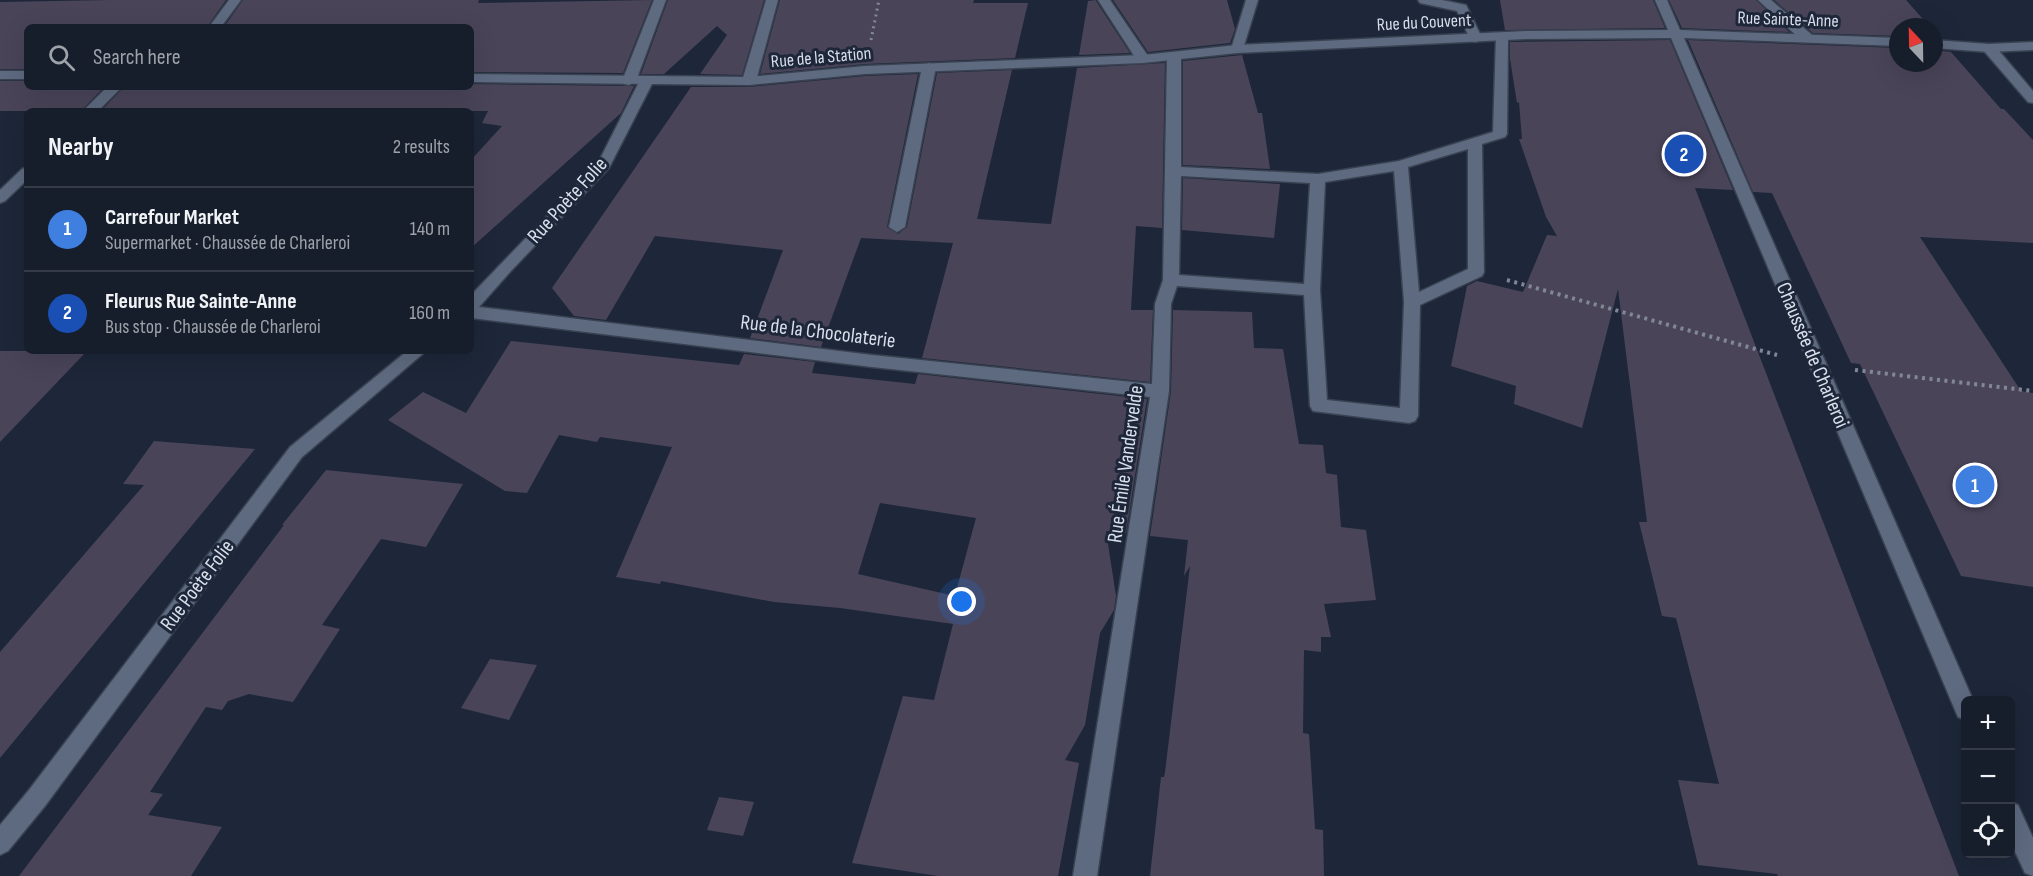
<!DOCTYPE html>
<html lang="en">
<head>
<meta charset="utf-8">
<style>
	:root { --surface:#161d2b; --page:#232a37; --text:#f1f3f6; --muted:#9ea2a9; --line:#353b47; --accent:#ea580c }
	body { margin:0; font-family:"Sofia Sans Condensed",sans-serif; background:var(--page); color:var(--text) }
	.controls { position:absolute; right:18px; bottom:18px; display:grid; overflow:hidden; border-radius:9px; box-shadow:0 6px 24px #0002 }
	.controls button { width:54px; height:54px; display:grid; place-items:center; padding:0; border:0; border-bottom:2px solid var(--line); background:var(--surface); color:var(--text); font:30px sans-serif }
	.compass { position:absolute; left:1889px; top:18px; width:54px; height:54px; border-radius:50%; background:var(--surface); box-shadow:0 6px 24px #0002; rotate:338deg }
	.you { position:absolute; left:962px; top:602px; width:21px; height:21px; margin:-15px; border:4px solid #fff; border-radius:50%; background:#1a73e8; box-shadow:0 0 0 9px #1a73e833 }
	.badge { display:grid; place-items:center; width:39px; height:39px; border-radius:50%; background:var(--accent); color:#fff; font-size:20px; font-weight:700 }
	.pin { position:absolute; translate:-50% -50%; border:3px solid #fff; box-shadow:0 2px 6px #0006 }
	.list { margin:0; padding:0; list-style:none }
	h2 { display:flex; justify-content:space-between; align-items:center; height:78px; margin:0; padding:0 24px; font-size:26px }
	h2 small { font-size:20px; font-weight:400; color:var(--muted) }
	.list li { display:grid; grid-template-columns:39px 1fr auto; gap:18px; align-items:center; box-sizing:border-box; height:84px; padding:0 24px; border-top:2px solid var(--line) }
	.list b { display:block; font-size:22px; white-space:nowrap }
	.list p { margin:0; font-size:20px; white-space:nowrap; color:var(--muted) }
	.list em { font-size:20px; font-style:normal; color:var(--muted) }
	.icon { flex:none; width:33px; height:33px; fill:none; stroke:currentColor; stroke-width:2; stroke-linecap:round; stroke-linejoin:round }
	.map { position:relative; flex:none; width:2033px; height:876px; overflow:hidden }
	.search { position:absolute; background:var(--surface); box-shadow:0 6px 24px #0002; left:24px; top:24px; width:450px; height:66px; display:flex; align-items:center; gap:15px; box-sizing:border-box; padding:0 21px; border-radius:9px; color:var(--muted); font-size:22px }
	.panel { position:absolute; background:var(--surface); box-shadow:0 6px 24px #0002; left:24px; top:108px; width:450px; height:246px; border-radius:9px }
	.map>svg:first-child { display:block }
	.building { fill:#4a4459; fill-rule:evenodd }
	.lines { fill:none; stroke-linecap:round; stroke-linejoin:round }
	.service-casing { stroke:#394251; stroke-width:3 }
	.pedestrian-casing { stroke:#394251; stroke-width:3 }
	.minor-casing { stroke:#394251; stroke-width:3 }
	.tertiary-casing { stroke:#394251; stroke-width:3 }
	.secondary-casing { stroke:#394251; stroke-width:3 }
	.path-far1 { stroke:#808897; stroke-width:3; stroke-dasharray:2 4; stroke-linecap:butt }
	.path { stroke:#808897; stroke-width:4; stroke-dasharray:3 4.5; stroke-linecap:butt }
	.service { fill:#5e6a80; fill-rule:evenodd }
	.pedestrian { fill:#5e6a80; fill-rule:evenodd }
	.minor { fill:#5e6a80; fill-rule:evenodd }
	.tertiary { fill:#5e6a80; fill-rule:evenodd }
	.secondary { fill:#5e6a80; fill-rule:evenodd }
	.labels { text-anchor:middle; stroke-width:6; stroke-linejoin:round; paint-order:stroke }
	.far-street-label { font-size:18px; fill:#d8dfeb; stroke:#1d2739 }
	.street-label { font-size:21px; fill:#d8dfeb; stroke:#1d2739 }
</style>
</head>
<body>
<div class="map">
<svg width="2033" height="876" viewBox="0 0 2033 876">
	<rect width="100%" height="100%" fill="#1d2739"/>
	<g class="building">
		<polygon points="109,0 226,0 207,27 27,27 27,69 0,69 0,2"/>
		<polygon points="243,0 479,0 478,3 652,0 623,73 471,72 471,27 224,27"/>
		<polygon points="668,0 764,0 742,75 700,74 727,35 717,26 664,74 641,74"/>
		<polygon points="780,0 974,0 973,3 1028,3 1015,58 865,64 760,74"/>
		<polygon points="1096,0 1096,1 1130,53 1079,55 1088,1"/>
		<polygon points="1113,0 1227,0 1235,29 1230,43 1148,52"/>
		<polygon points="1500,0 1653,0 1665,28 1505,30"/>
		<polygon points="1669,0 1756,0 1789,32 1682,28"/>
		<polygon points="1774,0 1906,0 1930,27 1898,27 1898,36 1813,33"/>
		<polygon points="1670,40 1733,190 1695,188 1959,876 1778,876 1777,874 1698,865 1678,780 1719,784 1676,618 1662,616 1639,522 1647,522 1618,289 1582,428 1514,404 1516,386 1451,366 1467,286 1477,281 1523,292 1547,235 1557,236 1546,217 1519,139 1522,139 1519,102 1517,103 1510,59 1510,42"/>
		<polygon points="1688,40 1898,48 1898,63 1934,63 1934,50 1951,52 2001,109 2004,109 2033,140 2033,243 1920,237 2021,391 2033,393 2033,587 1961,576 1860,364 1851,363 1772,193 1753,192"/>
		<polygon points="1242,55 1258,113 1262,113 1270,169 1183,165 1183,61"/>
		<polygon points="1165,63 1162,228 1136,226 1131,310 1153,310 1150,382 922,358 953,243 861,238 821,347 750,338 783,250 655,236 606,320 574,316 552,288 691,87 749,87 865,76 918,74 887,227 898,234 907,227 937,73 1012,70 977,219 1051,224 1077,68"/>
		<polygon points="0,81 27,81 27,87 104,87 81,111 0,111"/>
		<polygon points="471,84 634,86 621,113 471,248 471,160 502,126 482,123 488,111 101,111 124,87 471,87"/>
		<polygon points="1183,178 1280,184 1274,238 1182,230"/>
		<polygon points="1173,310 1252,312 1254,348 1283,349 1299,444 1323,445 1326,473 1337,475 1341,527 1366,530 1376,600 1324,604 1331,637 1321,637 1321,652 1304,650 1303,733 1309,734 1315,829 1323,830 1324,876 1150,876 1161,777 1164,777 1165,772 1190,566 1184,576 1188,540 1150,536 1171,391"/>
		<path d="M511,341L739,365L744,354L815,362L812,373L915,384L918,374L1147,399L1126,533L1106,531L1116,596L1114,610L1100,633L1085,725L1065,760L1079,763L1058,876H938L852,863L903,696L934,700L953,624L840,608L774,602L661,581L660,584L616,577L672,447L600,437L597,442L559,435L527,493L505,491L388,420L423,392L466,413ZM880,503L976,518L954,599L955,596L858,574Z"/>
		<polygon points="0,351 87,351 0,442"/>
		<polygon points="154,441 255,449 0,758 0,652 144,485 123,484"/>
		<polygon points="326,470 463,484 426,547 381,539 322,625 340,629 293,702 249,694 228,701 222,710 206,707 150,792 163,794 148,815 222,827 191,876 19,876 284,525 282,525"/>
		<polygon points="490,659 537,665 509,720 461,708"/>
		<polygon points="719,797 754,802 743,836 707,830"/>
	</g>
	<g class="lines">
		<g class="service-casing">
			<polygon id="service" points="929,63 936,67 905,227 897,232 889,227 922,67"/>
		</g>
		<g class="pedestrian-casing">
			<g id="pedestrian">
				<polygon points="1246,0 1258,0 1243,49 1237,53 1231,49"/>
				<polygon points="1418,0 1442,0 1466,5 1482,38 1476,42 1471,41 1457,11 1420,3"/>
			</g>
		</g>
		<g class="minor-casing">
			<g id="minor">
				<polygon points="229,0 241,0 221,27 209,27"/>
				<polygon points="654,0 666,0 636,81 629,85 624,84 622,81"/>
				<polygon points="766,0 778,0 756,81 749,85 742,81"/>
				<polygon points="1098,0 1110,0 1150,59 1148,62 1138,62"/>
				<polygon points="1758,0 1771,0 1811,34 1812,37 1811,40 1801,40"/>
				<path d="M1502,33L1508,37L1507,134L1505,137L1482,144L1484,272L1482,276L1420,305L1418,416L1415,421L1409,423L1313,411L1310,406L1304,295L1177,286L1171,304L1169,391L1097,876H1073L1150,397L872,367L471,318V295L598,163L639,82L646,78L653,82L609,168L510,272L479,307L872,355L1152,384L1155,304L1163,280L1167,56L1169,53H1179L1181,56V167L1318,174L1399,161L1493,132L1496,37ZM1468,149V269L1419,292L1408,167ZM1394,171L1404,302L1400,408L1327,400L1320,290L1325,182ZM1181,176L1310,183L1304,284L1179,275Z"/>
				<polygon points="107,87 122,87 98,111 83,111"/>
				<polygon points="27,167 27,180 5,201 0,203 0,190 22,169"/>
				<polygon points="407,351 426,351 302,457 45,806 8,851 0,855 0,825 29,790 290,447"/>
			</g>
		</g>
		<g class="tertiary-casing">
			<polygon id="tertiary" points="1989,44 1994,45 2033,91 2033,103 2028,102 1984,51 1983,48"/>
		</g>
		<g class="secondary-casing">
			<g id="secondary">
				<polygon points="1655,0 1667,0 1680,30 1898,38 1898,46 1684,38 1973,700 1966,700 1966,720 1958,717 1955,710 1671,38 1526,39 1237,53 1143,63 865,74 749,85 471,82 471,74 749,77 865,66 1143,55 1237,45 1526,31 1668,30"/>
				<polygon points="1934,40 1989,44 2033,42 2033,50 1989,52 1934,48"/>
				<rect x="0" y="71" width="27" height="8"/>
				<polygon points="2010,802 2018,805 2033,838 2033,876 2025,873 2010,841"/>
			</g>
		</g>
		<polyline class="path-far1" points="871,40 879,0"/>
		<g class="path">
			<polyline points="1507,280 1777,355"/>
			<polyline points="1855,370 2033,391"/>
		</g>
		<use href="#service" class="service"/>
		<use href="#pedestrian" class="pedestrian"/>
		<use href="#minor" class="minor"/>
		<use href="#tertiary" class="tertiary"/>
		<use href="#secondary" class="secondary"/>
	</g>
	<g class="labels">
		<g class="far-street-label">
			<text transform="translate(1788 19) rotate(2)" y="6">Rue Sainte-Anne</text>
			<text transform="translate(1424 22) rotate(-3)" y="6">Rue du Couvent</text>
			<text transform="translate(821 57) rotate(-5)" y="6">Rue de la Station</text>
		</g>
		<g class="street-label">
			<text transform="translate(567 200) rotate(-48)" y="7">Rue Poète Folie</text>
			<text transform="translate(818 331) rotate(7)" y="7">Rue de la Chocolaterie</text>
			<text transform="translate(1813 355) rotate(67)" y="7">Chaussée de Charleroi</text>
			<text transform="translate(1125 464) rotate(-82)" y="7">Rue Émile Vandervelde</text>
			<text transform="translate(197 585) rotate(-53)" y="7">Rue Poète Folie</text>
		</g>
	</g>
</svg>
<div class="controls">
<button>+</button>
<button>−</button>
<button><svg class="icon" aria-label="locate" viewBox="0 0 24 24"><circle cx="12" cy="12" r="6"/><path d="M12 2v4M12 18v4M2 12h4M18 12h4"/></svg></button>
</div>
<svg class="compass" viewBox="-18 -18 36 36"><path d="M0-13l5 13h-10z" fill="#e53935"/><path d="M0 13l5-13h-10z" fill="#9ea2a9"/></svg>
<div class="you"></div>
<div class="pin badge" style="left:1975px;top:485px;background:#3f7fe0">1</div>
<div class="pin badge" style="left:1684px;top:154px;background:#1a4fb4">2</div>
<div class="search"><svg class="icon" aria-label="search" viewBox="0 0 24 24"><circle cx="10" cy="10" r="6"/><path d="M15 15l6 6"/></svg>Search here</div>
<section class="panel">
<h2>Nearby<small>2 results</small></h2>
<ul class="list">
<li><span class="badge" style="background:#3f7fe0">1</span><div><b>Carrefour Market</b><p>Supermarket · Chaussée de Charleroi</p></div><em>140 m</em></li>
<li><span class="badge" style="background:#1a4fb4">2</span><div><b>Fleurus Rue Sainte-Anne</b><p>Bus stop · Chaussée de Charleroi</p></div><em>160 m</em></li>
</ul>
</section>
</div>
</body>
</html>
